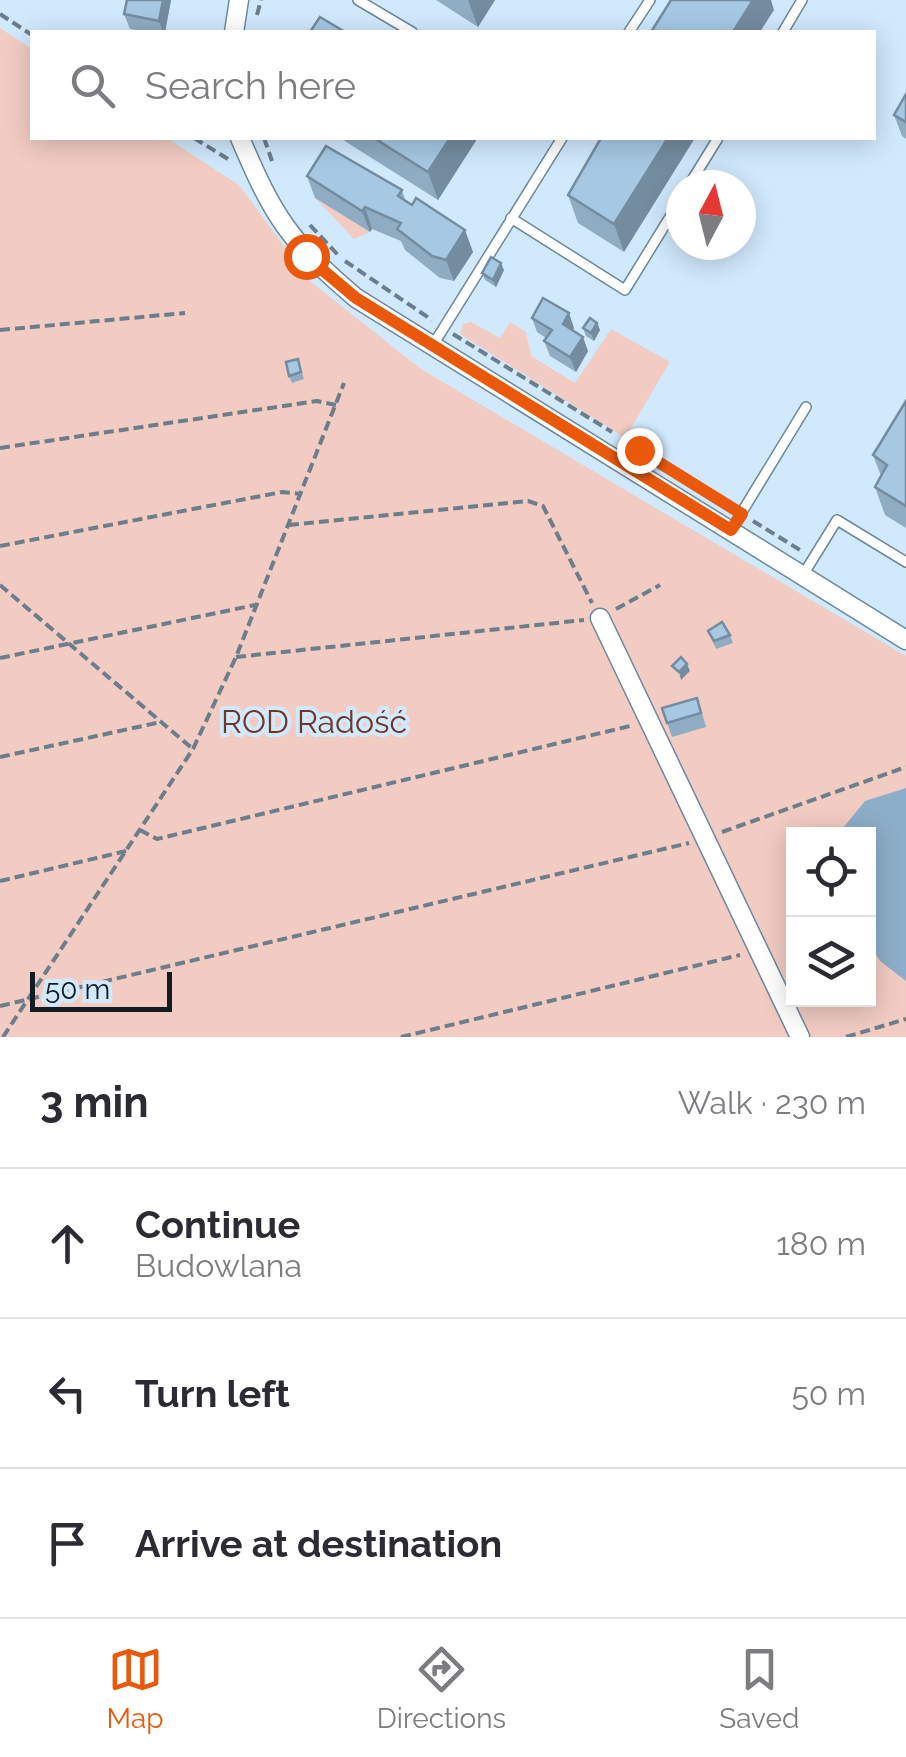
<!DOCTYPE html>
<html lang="en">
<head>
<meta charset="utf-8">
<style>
	:root { --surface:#fff; --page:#f2f2f3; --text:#2b2b33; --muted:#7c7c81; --line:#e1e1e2; --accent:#ea580c }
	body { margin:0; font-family:Raleway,sans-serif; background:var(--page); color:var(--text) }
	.controls { position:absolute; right:30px; bottom:30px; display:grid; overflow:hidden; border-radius:0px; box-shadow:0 5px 25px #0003 }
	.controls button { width:90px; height:90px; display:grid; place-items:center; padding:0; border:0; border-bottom:2px solid var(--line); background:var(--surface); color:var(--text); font:50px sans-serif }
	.compass { position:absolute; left:666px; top:170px; width:90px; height:90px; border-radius:50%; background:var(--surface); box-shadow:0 5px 25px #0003; rotate:7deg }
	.scale { position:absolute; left:30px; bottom:25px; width:142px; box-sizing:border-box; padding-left:10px; border:5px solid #111c25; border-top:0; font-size:28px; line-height:35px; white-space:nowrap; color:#111c25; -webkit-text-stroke:8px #d1e9fd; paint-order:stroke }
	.stop { position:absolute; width:30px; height:30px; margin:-22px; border:8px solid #ea580c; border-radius:50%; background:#fff }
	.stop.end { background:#ea580c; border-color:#fff; box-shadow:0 2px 10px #0008 }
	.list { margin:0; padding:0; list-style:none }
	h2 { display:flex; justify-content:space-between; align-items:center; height:130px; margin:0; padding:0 40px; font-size:42px }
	h2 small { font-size:32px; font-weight:400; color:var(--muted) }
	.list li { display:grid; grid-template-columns:65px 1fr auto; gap:30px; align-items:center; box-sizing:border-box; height:150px; padding:0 40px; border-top:2px solid var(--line) }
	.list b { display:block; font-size:38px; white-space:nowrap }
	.list p { margin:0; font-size:32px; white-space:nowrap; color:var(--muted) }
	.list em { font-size:32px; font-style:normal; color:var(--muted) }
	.icon { flex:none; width:55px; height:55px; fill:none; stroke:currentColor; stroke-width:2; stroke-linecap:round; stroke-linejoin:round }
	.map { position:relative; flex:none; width:906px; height:1037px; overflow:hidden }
	.search { position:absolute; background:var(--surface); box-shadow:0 5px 25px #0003; left:30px; right:30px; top:30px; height:110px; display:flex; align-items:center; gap:25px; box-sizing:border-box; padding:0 35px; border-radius:0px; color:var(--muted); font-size:38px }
	.sheet { height:580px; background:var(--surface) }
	nav { display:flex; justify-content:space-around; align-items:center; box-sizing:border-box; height:140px; border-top:2px solid var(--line); background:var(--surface); font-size:28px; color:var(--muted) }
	nav a { display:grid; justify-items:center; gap:5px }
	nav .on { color:var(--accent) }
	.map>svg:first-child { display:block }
	.green { fill:#f2ccc3; fill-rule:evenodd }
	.water { fill:#8daec9 }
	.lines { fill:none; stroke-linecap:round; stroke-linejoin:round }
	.lane-casing { stroke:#6c889e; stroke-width:12 }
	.street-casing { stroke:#6c889e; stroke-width:21 }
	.path { stroke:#6c7d8b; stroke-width:4; stroke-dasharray:10 5; stroke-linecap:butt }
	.lane { stroke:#fff; stroke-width:9 }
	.street { stroke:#fff; stroke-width:18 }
	.wall { fill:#8facc3 }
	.shaded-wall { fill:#748c9f }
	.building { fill:#a6c8e3; stroke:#748c9f; stroke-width:2.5 }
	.route { stroke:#ea580c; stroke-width:12 }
	.labels { text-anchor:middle; stroke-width:8; stroke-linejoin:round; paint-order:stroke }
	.park-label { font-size:32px; fill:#6f372a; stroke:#d1e9fd }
</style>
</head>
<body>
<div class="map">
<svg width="906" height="1037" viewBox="0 0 906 1037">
	<rect width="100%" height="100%" fill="#d1e9fd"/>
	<g class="green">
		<path d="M0,28L32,49V138H167L239,185L310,281L421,369L906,656V1037H0ZM794,834H868V999H794Z"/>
		<polygon points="315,198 370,232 354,239"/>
		<polygon points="471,322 500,338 510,322 526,332 531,356 575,383 611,329 670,362 625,438 460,334 463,324"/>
	</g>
	<polygon class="water" points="906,788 906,981 880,961 869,943 868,834 838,834 865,801"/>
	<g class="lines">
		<g class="lane-casing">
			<g id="lane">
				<polyline points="358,0 412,32"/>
				<polyline points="629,32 650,0"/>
				<polyline points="783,32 802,0"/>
				<polyline points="689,185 718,138"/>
				<polyline points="511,218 625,290 681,199"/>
				<polyline points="433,345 562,138"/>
				<polyline points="731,530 806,407"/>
				<polyline points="803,575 837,520 906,562"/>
			</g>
		</g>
		<g class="street-casing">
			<g id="street">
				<polyline points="234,32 239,0"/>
				<path d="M240,138C274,218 289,241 356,298L906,640"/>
				<polyline points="600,618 800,1037"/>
			</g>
		</g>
		<g class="path">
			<polyline points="0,14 32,35"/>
			<polyline points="257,15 261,0"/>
			<polyline points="194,138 228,159"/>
			<polyline points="264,138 272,161"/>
			<polyline points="310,225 338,255"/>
			<polyline points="345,261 432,320"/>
			<polyline points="0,330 185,313"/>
			<polyline points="453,334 612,432"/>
			<polyline points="0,448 317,401 336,405"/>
			<polyline points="639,450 728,505"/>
			<polyline points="753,521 800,550"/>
			<polyline points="289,525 528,501 543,506 592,603"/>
			<polyline points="0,546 282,492 301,494"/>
			<polyline points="0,585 193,749"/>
			<polyline points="616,609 660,585"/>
			<polyline points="236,657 584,620"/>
			<polyline points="0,658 255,605"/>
			<polyline points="0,757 161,722"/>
			<polyline points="140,830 157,839 630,726"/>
			<polyline points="722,832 906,767"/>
			<polyline points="0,881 126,851"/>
			<polyline points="0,1006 689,843"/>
			<polyline points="3,1037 193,749 236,657 344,383"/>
			<polyline points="401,1037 740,955"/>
			<polyline points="846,1037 906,1019"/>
		</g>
		<use href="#lane" class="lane"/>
		<use href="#street" class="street"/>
	</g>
	<g class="wall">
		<polygon points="127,0 171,0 165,32 150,32 130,29 124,14"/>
		<polygon points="436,0 495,0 478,27"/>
		<polygon points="906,94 906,139 902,136 894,115"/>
		<polygon points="340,138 477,138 477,139 438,200"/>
		<polygon points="601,138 624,252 578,223 568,195"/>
		<polygon points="307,176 402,190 406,202 473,252 454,281 440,278 405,250 401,241 372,229 370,232 315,198"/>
		<polygon points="504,270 496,287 485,280 482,273"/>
		<polygon points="532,318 574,328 573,330 588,351 576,372 550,356 544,341 546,338 537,332"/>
		<polygon points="597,323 600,330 594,341 586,336 583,328"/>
		<polygon points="298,359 304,379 292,383 289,376"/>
		<polygon points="906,401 906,528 885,515 875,487 881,476 873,455"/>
		<polygon points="708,631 730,635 733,643 716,649"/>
		<polygon points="662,708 702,713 706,727 672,737"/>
	</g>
	<g class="shaded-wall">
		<polygon points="163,0 171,0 165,32 163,32 159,21"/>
		<polygon points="468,0 495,0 478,27"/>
		<polygon points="753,0 771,0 774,10 760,32 733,32"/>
		<polygon points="450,138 477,138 477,139 438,200 428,172"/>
		<polygon points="668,138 695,138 624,252 614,224"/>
		<polygon points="365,207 372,229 370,232 362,211"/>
		<polygon points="465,230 473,252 454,281 446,260"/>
		<polygon points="501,263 504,270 496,287 493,280"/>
		<polygon points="569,313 574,328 568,338 563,324"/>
		<polygon points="597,323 600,330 594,341 591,333"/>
		<polygon points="583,337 588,351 576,372 570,357"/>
		<polygon points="687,664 690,671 681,680 679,672"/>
	</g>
	<g class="building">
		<polygon points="127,0 163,0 159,21 124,14"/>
		<polygon points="671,0 753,0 733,32 651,32"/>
		<polygon points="320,17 345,32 310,32"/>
		<polygon points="906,94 906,122 894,115"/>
		<polygon points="374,138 450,138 428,172"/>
		<polygon points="601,138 668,138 614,224 568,195"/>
		<polygon points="326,146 402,190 398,196 412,205 416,198 465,230 446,260 432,256 397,229 401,223 365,207 362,211 307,176"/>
		<polygon points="491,257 501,263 493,280 482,273"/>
		<polygon points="543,298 569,313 563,324 583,337 570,357 544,341 552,330 532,318"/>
		<polygon points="590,318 597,323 591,333 583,328"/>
		<polygon points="298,359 301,372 289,376 286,362"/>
		<polygon points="906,401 906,506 875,487 887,465 873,455"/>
		<polygon points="722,622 730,635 714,641 708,631"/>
		<polygon points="681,657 687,664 679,672 672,666"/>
		<polygon points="697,698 701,713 667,723 662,708"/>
	</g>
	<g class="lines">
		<polyline class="route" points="306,256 356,298 731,530 742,514 639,450"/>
	</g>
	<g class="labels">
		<g class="park-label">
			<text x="314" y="733">ROD Radość</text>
		</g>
	</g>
</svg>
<div class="controls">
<button><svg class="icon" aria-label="locate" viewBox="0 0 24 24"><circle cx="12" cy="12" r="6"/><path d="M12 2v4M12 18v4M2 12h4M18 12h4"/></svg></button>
<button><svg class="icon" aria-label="layers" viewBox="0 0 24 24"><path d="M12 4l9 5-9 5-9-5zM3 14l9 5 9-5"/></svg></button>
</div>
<svg class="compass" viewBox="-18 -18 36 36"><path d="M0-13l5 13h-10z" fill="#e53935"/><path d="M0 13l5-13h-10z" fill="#7c7c81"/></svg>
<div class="scale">50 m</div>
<div class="stop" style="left:306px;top:256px"></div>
<div class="stop end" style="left:639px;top:450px"></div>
<div class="search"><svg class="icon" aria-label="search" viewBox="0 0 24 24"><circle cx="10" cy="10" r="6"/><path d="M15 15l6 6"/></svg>Search here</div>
</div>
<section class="sheet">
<h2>3 min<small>Walk · 230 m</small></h2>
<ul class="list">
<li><svg class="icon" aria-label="ahead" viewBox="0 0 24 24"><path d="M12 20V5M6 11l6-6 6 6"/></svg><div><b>Continue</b><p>Budowlana</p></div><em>180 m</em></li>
<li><svg class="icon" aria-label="left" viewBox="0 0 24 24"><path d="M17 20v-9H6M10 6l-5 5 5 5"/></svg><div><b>Turn left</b></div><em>50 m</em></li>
<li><svg class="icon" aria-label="arrive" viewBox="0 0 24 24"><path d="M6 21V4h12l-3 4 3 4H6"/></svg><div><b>Arrive at destination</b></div></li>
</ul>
</section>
<nav>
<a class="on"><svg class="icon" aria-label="map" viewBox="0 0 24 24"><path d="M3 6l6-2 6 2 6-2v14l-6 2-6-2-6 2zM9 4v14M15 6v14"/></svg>Map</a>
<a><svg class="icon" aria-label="directions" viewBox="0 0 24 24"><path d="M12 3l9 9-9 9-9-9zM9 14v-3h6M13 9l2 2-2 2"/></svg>Directions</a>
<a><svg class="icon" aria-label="saved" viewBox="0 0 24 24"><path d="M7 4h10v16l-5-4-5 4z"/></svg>Saved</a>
</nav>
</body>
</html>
